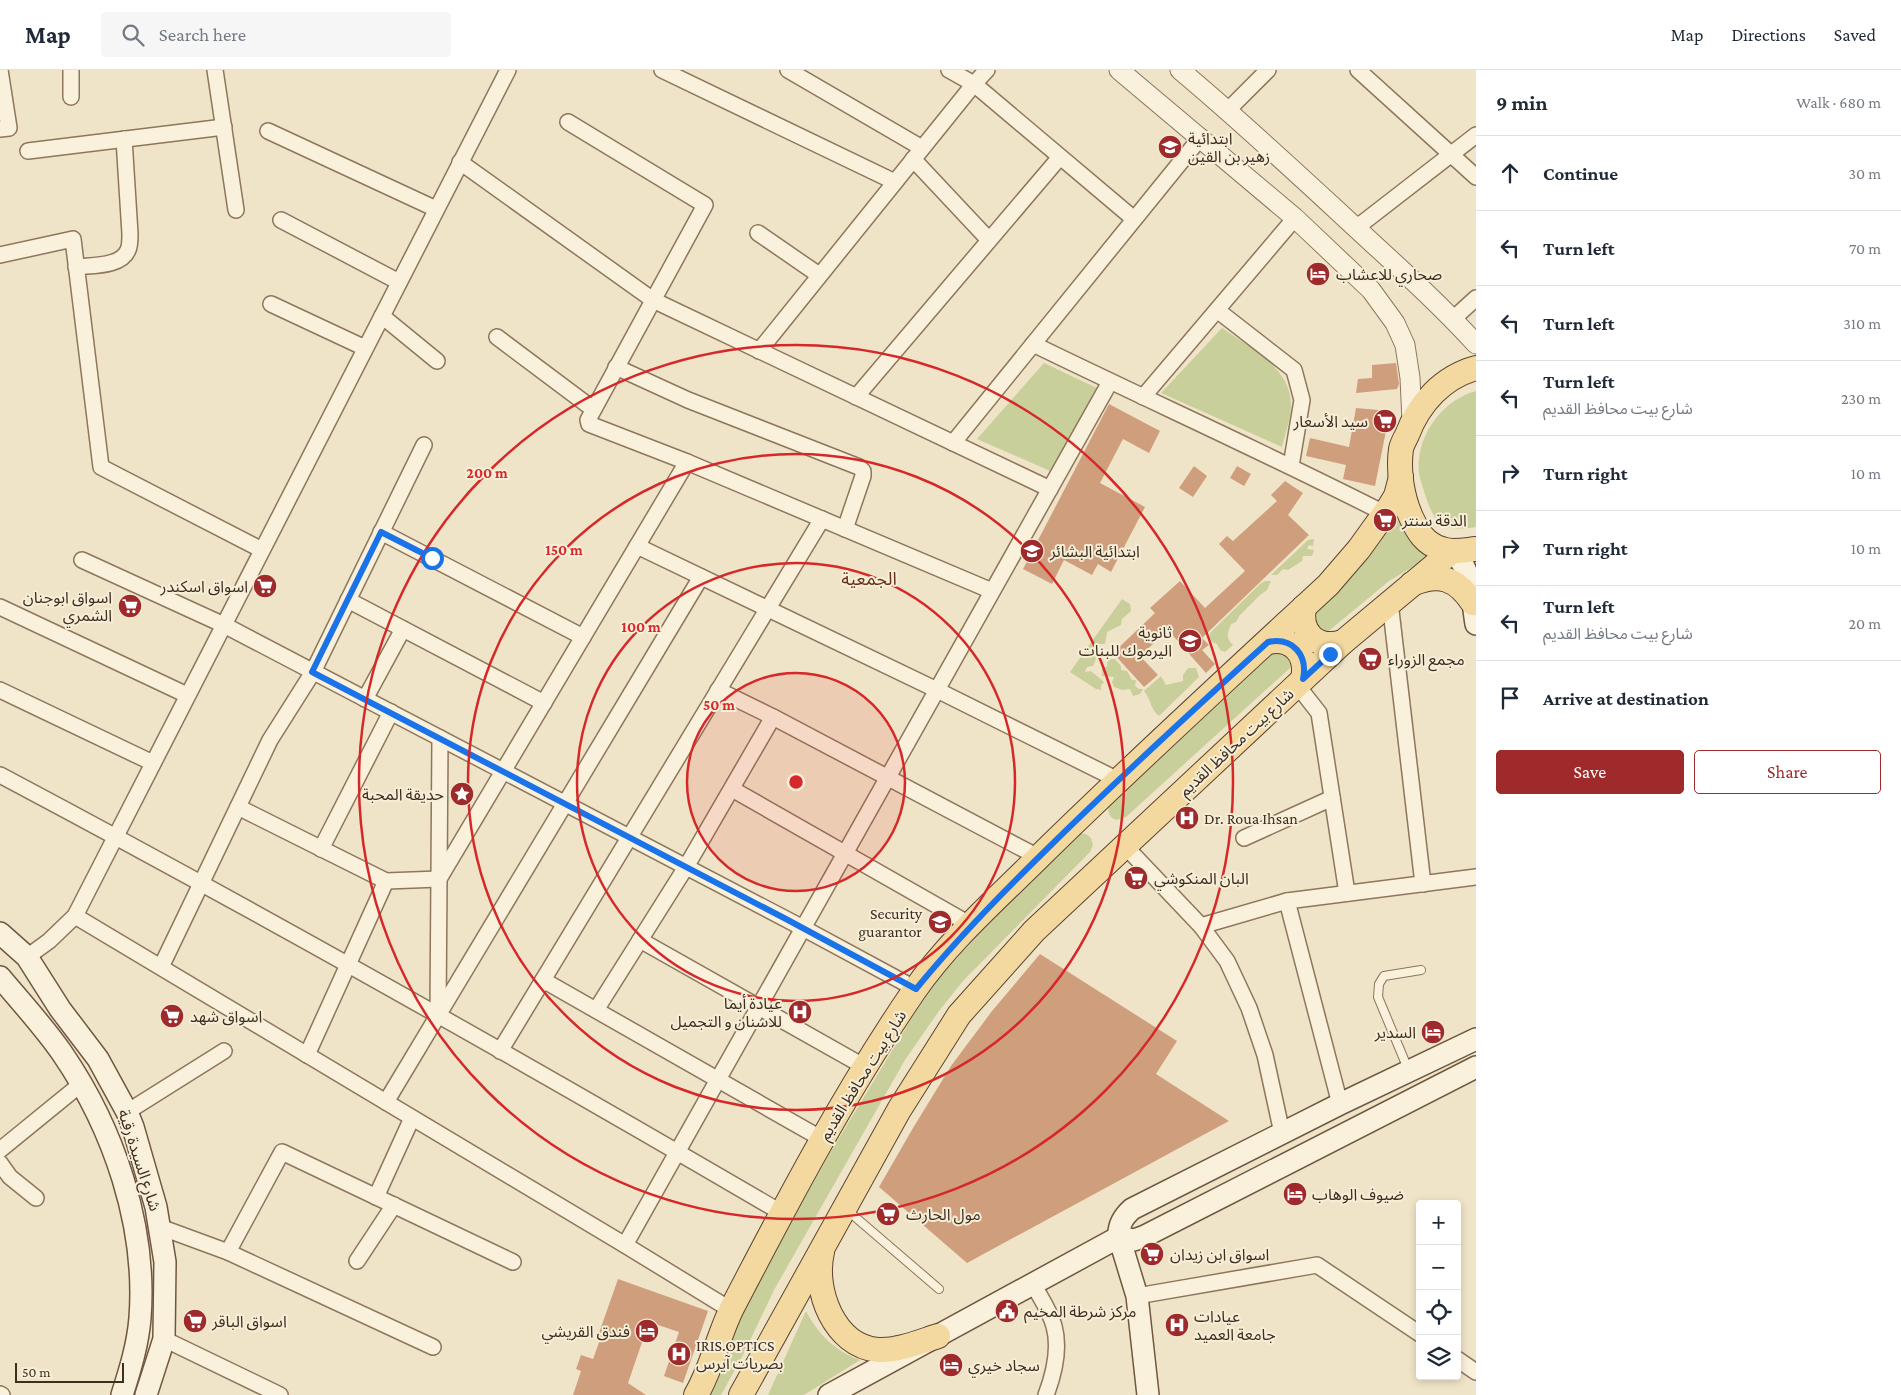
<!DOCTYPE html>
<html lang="en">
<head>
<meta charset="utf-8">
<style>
	:root { --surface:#fff; --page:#f6f6f7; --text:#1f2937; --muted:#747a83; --line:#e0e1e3; --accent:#9e2a2b }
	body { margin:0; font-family:"Crimson Pro","Noto Sans Arabic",serif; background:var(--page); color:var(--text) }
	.controls { position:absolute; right:15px; bottom:15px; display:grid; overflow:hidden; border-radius:5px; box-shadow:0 2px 8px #0003 }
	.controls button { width:45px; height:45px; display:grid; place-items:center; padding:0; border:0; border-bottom:1px solid var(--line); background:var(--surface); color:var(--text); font:25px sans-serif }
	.scale { position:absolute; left:15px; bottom:12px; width:109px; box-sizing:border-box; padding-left:5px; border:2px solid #3d2e20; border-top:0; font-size:14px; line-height:18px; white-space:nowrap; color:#3d2e20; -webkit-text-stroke:4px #f7eed8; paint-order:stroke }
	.stop { position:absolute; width:15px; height:15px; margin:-11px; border:4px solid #1a73e8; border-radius:50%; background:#fff }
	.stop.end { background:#1a73e8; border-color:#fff; box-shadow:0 1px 5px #0008 }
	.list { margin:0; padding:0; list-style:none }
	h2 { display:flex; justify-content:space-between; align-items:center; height:65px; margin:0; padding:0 20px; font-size:21px }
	h2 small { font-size:16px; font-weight:400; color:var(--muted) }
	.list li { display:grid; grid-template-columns:32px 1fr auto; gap:15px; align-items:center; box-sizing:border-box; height:75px; padding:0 20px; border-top:1px solid var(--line) }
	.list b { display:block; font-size:19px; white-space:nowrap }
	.list p { margin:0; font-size:16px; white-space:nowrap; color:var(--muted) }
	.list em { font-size:16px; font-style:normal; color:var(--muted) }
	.actions { display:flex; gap:10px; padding:15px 20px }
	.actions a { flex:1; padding:11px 0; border:1px solid var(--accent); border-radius:5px; text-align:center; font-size:18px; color:var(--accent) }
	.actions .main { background:var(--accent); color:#fff }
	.icon { flex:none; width:28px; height:28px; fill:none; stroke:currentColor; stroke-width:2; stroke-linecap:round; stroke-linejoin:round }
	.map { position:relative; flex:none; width:1476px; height:1325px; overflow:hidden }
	header { display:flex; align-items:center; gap:30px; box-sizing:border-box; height:70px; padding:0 25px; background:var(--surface); border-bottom:1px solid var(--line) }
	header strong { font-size:24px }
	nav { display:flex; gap:28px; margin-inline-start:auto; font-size:18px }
	.search { width:350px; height:45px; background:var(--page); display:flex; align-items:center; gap:12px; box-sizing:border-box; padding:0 18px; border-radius:5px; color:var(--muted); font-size:19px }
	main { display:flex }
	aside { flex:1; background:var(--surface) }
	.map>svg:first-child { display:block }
	.green { fill:#c9cf9b }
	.building { fill:#cf9f7d }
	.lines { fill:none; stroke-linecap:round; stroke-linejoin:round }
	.service-casing { stroke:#8d765c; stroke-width:10 }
	.minor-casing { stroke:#8d765c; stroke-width:18 }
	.tertiary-casing { stroke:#8d765c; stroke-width:21 }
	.secondary-casing { stroke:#6f573f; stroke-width:24 }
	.primary-casing { stroke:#5b4430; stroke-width:26 }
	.service { stroke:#faf1dc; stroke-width:8 }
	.minor { stroke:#faf1dc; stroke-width:15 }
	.tertiary { stroke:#faf1dc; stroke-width:19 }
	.secondary { stroke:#faf1dc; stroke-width:21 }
	.primary { stroke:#f3d9a0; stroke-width:24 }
	.route { stroke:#1a73e8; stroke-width:6 }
	.ring { fill:none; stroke:#d62828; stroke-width:2.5 }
	.labels { text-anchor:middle; stroke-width:4; stroke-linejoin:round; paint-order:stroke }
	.poi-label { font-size:16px; fill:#3d2e20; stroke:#f7eed8; text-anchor:start }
	.street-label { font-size:16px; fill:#3d2e20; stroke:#f7eed8 }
	.neighbourhood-label { font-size:18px; fill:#6b2e1e; stroke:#f7eed8 }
	.centre { fill:#d62828; stroke:#f7eed8; stroke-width:2.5 }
	.ring-label { font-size:15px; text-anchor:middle; font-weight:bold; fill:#d62828; stroke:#f7eed8; stroke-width:4; stroke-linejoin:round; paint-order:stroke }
</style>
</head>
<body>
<header>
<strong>Map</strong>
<div class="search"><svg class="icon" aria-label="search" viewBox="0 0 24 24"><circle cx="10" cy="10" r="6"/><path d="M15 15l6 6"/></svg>Search here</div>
<nav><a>Map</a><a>Directions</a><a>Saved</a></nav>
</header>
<main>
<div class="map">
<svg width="1476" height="1325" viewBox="0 0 1476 1325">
	<rect width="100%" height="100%" fill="#f0e4c8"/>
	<g class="green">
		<path d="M1222,258C1249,277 1291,297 1291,335C1291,349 1285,364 1282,377L1161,323Z"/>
		<polygon points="1044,293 1099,319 1050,401 977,369"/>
		<path d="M1476,321V457C1442,463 1433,452 1424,421C1422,415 1420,409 1419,403C1415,367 1442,330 1476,321Z"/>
		<path d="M1396,441L1406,462L1431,486L1389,511L1325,564L1310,548C1346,517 1373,482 1396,441Z"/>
		<polygon points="1314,469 1313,476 1309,475 1307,479 1314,480 1312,486 1303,486 1302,491 1288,500 1283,499 1277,505 1271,505 1308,470"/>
		<path d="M1265,511H1271L1267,520L1260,525L1240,545L1236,552L1231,554C1228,563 1225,567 1233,575L1225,582L1220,580L1217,574C1211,572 1209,569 1210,563L1260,514Z"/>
		<polygon points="1122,529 1130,534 1131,541 1122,549 1121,555 1107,562 1105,574 1094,574 1090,581 1094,583 1096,589 1093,596 1087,597 1085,602 1091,601 1104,612 1101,615 1101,620 1096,619 1070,602"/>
		<path d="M1283,578L1292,594L1290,598L1126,747L1116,750C1109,747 1107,742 1109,735L1272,582Z"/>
		<polygon points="1108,589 1115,589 1121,596 1121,600 1127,601 1132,610 1136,610 1135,616 1139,619 1143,619 1140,624 1133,626 1130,619 1122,620 1114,617 1112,612 1114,607 1102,606 1102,597 1107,597"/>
		<path d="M1188,598H1196L1199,607L1159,646C1150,639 1151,629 1144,621L1161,606L1166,615L1183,611V605Z"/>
		<polygon points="1078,763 1086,764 1091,768 1093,775 1090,782 963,911 939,941 905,990 774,1220 742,1287 721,1325 707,1325 730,1270 758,1211 830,1083 918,938 942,905 988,854 1071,767"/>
		<path d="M806,1241C819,1265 835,1281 860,1290L804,1325H768Z"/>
	</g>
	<g class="building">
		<polygon points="1396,293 1399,314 1397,319 1356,323 1358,309 1372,308 1372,295"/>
		<polygon points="1109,334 1160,361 1149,383 1123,369 1100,413 1145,437 1111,502 1098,494 1092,505 1064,490 1052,514 1023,499"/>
		<polygon points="1356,338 1390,341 1375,416 1343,409 1346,395 1306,386 1310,368 1349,377"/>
		<polygon points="1194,396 1207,406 1193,427 1179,418"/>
		<polygon points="1237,396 1251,404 1244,416 1230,408"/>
		<polygon points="1285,411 1303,423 1288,445 1309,465 1202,568 1209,575 1202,580 1215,594 1206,603 1168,560 1140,586 1158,605 1144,617 1113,583 1155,543 1150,538 1180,511 1205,538 1245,501 1219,474 1227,466 1233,471 1277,431 1271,425"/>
		<polygon points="1040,884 1177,971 1156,1004 1229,1051 967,1193 879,1117 913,1058 951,996 992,941"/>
		<polygon points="618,1209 708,1241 683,1313 664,1306 679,1262 649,1252 628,1313 646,1325 573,1325 581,1301 576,1299 581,1285 593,1289 601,1267 598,1266"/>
	</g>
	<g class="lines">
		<g class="service-casing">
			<g id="service">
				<polyline points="1408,999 1378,927 1379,914 1384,906 1421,900"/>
				<polyline points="847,1140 939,1219"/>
			</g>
		</g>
		<g class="minor-casing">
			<g id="minor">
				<polyline points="0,0 9,58 0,59"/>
				<polyline points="215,0 236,140"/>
				<polyline points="662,0 895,112"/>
				<polyline points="788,0 922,78"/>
				<polyline points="949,0 974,14 1134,149"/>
				<polyline points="1358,0 1476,107"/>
				<polyline points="71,27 71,0"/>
				<polyline points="1228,40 1268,0"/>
				<polyline points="568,52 705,135 588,350 589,354 687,392 992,521"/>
				<polyline points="268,61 436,139"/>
				<polyline points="28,81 224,57"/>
				<polyline points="913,89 989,170"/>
				<polyline points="460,92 653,230 1050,419"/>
				<polyline points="281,150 399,212"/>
				<polyline points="1356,158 1476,65"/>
				<polyline points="758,163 819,205"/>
				<polyline points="0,185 73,169 101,397 262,480"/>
				<path d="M76,197C92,195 121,197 128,180C130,176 130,169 130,164L124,69"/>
				<polyline points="271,234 365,278"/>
				<polyline points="1217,240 1294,300 1302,330 1291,396"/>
				<polyline points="382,246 437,291"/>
				<polyline points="1453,249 1476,228"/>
				<polyline points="497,267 593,339"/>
				<path d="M1033,274C1150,331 1268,384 1384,443"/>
				<polyline points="759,281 974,14 987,0"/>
				<polyline points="616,297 688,330 859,397 863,401 863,406 845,459"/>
				<polyline points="856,327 1060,87"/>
				<polyline points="1143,327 1295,148"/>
				<polyline points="953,373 1201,67"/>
				<polyline points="381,462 583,567"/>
				<polyline points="637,476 937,620 1118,710"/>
				<polyline points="82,490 224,555 803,858 916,919"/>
				<polyline points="348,530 544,633"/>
				<polyline points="1390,532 1423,814"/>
				<polyline points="0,537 187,625"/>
				<polyline points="1297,615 1319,643 1347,823"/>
				<polyline points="0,620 153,693"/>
				<polyline points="365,629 403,559"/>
				<polyline points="773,647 1038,787"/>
				<path d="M0,705C264,845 524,992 782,1143"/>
				<polyline points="732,719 971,855"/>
				<polyline points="238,737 386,811 439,809 687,392"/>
				<polyline points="1244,768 1332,728"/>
				<polyline points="1125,776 1201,856 1227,891 1249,938 1265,985 1282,1063"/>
				<polyline points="321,779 391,642"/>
				<polyline points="1287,831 1340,1034"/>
				<polyline points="75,846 625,1175 731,1240"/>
				<polyline points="1201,856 1287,831 1476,807"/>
				<polyline points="640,870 865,997"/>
				<polyline points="27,887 49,871 75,846 508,0"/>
				<polyline points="161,897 270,670 313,602 424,375"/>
				<polyline points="543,910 822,1069"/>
				<polyline points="596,940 686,797 773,647 718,620"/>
				<polyline points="438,944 440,668"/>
				<polyline points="500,981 822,449"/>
				<polyline points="307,985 386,811"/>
				<polyline points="386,1032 701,507"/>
				<polyline points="127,1042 224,981"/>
				<polyline points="0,1080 81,1014"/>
				<polyline points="0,1093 10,1107 36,1128"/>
				<polyline points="376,1127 412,1048"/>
				<polyline points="160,1157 228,1182 433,1277"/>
				<polyline points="625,1175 1110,312"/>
				<polyline points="228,1182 282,1082 513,1192"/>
				<polyline points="357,1191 394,1135"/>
				<path d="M1033,1214C1040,1227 1050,1241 1054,1256C1060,1278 1054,1304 1046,1325"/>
				<polyline points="1137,1226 1317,1195 1420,1264"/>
				<polyline points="164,1269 280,1325"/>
				<polyline points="1457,1289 1476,1302"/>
				<polyline points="0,1324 2,1325"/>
			</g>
		</g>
		<g class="tertiary-casing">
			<g id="tertiary">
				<polyline points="1119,0 1295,148 1371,220 1395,253 1405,275 1410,308 1412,351"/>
				<path d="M1180,0C1235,46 1288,95 1342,145C1387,187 1434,228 1476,274"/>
			</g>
		</g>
		<g class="secondary-casing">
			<g id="secondary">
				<path d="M1452,481C1472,497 1472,530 1476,554"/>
				<polyline points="0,863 27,887 60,939 98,989 127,1042 133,1057 156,1137 165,1192 164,1269 146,1325"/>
				<path d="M0,907C21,932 44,957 62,983C114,1059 147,1156 140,1248C138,1274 130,1300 122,1325"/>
				<polyline points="829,1325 1119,1167 1134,1170 1145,1166 1476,997"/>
				<path d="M1148,1325L1137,1226L1119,1167C1118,1155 1123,1147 1132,1139L1340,1034L1476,969"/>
			</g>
		</g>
		<g class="primary-casing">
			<g id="primary">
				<path d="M1476,298C1443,307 1419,333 1407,365C1405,369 1402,374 1401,379C1398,401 1402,427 1411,447C1418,462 1425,474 1442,479C1452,483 1465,480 1476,479"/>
				<path d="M1412,514C1440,502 1457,509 1473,533"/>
				<path d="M1304,537C1299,563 1317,580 1343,572"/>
				<path d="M1268,572C1293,567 1308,585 1303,609"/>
				<path d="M822,1182C813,1220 834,1276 878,1280C898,1281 919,1272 938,1266"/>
				<path d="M696,1325C712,1298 718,1266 732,1238C788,1130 845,1022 914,921C950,869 1001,825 1046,780C1138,690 1233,603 1328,515L1359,479L1390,436L1396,426L1401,407"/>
				<polyline points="741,1325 899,1040 959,945 1034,861 1343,572 1452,481"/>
			</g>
		</g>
		<use href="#service" class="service"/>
		<use href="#minor" class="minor"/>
		<use href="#tertiary" class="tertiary"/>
		<use href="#secondary" class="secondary"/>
		<use href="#primary" class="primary"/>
	</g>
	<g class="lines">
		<path class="route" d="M432,488L381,462L312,602L786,849L916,919C956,870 1000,825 1046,780C1118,709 1193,640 1268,572C1293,567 1308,585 1303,609L1330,584"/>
	</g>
	<circle cx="796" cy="712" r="109" fill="#d62828" fill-opacity=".12"/>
	<g class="ring">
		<circle cx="796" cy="712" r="109"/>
		<circle cx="796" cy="712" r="219"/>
		<circle cx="796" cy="712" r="328"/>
		<circle cx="796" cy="712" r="437"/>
	</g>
	<defs>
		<g id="school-disc" transform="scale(1.25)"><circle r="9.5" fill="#9e2a2b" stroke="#f7eed8"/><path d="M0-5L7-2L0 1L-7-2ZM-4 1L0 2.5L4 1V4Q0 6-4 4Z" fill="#fff"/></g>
		<g id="hotel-disc" transform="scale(1.25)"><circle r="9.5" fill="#9e2a2b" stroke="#f7eed8"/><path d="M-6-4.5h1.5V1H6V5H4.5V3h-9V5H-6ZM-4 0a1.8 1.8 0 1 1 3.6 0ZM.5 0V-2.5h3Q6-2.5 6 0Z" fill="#fff"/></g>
		<g id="supermarket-disc" transform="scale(1.25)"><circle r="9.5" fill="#9e2a2b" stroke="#f7eed8"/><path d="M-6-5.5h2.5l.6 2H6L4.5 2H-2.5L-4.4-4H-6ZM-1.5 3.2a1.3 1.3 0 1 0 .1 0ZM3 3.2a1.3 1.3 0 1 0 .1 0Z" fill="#fff"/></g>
		<g id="sight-disc" transform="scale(1.25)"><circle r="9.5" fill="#9e2a2b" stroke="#f7eed8"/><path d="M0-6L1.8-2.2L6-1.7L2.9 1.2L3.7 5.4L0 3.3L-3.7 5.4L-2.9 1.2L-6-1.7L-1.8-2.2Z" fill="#fff"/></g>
		<g id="hospital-disc" transform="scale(1.25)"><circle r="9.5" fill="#9e2a2b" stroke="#f7eed8"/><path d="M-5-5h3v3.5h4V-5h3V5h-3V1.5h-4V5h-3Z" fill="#fff"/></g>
		<g id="civic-disc" transform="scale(1.25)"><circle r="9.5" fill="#9e2a2b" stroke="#f7eed8"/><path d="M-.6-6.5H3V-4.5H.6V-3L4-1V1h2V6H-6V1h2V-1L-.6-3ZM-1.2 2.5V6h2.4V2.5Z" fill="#fff"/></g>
	</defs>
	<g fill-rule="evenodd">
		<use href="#school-disc" x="1170" y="77"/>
		<use href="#hotel-disc" x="1318" y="204"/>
		<use href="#supermarket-disc" x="1385" y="351"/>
		<use href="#supermarket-disc" x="1385" y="450"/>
		<use href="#school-disc" x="1032" y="481"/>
		<use href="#supermarket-disc" x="265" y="516"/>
		<use href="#supermarket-disc" x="130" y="536"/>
		<use href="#school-disc" x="1190" y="571"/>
		<use href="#supermarket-disc" x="1370" y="589"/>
		<use href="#sight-disc" x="462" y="724"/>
		<use href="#hospital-disc" x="1187" y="748"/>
		<use href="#supermarket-disc" x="1136" y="808"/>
		<use href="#school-disc" x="940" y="852"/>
		<use href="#hospital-disc" x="800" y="942"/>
		<use href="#supermarket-disc" x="172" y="946"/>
		<use href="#hotel-disc" x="1433" y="962"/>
		<use href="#hotel-disc" x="1295" y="1124"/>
		<use href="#supermarket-disc" x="888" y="1144"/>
		<use href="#supermarket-disc" x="1152" y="1184"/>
		<use href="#civic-disc" x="1007" y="1241"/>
		<use href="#supermarket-disc" x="195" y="1251"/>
		<use href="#hospital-disc" x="1177" y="1255"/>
		<use href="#hotel-disc" x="647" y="1261"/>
		<use href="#hospital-disc" x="679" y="1284"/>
		<use href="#hotel-disc" x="951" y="1295"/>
	</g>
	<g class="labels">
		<g class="poi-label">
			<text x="1188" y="74">ابتدائية<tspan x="1188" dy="18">زهير بن القين</tspan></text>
			<text x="1336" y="210">صحاري للاعشاب</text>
			<text x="1368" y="357" text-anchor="end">سيد الأسعار</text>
			<text x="1402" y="456">الدقة سنتر</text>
			<text x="1050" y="487">ابتدائية البشائر</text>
			<text x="248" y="522" text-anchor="end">اسواق اسكندر</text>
			<text x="112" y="533" text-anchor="end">اسواق ابوجنان<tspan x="112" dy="18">الشمري</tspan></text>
			<text x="1172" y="568" text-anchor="end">ثانوية<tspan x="1172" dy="18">اليرموك للبنات</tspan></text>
			<text x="1388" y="595">مجمع الزوراء</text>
			<text x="444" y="730" text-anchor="end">حديقة المحبة</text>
			<text x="1204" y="754">Dr. Roua Ihsan</text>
			<text x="1154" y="814">البان المنكوشي</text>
			<text x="922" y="849" text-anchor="end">Security<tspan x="922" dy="18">guarantor</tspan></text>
			<text x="782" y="939" text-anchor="end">عيادة أيما<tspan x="782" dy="18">للاسنان و التجميل</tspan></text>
			<text x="190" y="952">اسواق شهد</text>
			<text x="1416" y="968" text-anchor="end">السدير</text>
			<text x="1312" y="1130">ضيوف الوهاب</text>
			<text x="906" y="1150">مول الحارث</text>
			<text x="1170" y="1190">اسواق ابن زيدان</text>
			<text x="1024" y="1247">مركز شرطة المخيم</text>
			<text x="1194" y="1252">عيادات<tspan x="1194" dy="18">جامعة العميد</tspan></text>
			<text x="212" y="1257">اسواق الباقر</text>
			<text x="630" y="1267" text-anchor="end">فندق القريشي</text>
			<text x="696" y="1281">IRIS.OPTICS<tspan x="696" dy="18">بصريات آيرس</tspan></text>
			<text x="968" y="1301">سجاد خيري</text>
		</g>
		<g class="street-label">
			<text transform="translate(1236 672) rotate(-43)" y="6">شارع بيت محافظ القديم</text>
			<text transform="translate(862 1005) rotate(-58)" y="6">شارع بيت محافظ القديم</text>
			<text transform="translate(140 1090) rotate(72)" y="6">شارع السيدة رقية</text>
		</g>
		<g class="neighbourhood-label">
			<text x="869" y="515">الجمعية</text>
		</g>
	</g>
	<circle cx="796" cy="712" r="8" class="centre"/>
	<g class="ring-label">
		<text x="487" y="408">200 m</text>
		<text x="564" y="485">150 m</text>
		<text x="641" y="562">100 m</text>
		<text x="719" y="640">50 m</text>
	</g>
</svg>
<div class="controls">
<button>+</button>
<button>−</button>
<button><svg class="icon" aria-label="locate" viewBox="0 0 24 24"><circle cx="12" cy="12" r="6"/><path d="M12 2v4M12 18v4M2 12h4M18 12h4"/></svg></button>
<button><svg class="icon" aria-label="layers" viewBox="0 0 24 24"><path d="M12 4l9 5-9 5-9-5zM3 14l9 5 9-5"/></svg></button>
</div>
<div class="scale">50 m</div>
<div class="stop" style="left:432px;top:488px"></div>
<div class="stop end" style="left:1330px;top:584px"></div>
</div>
<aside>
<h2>9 min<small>Walk · 680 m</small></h2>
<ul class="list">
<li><svg class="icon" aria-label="ahead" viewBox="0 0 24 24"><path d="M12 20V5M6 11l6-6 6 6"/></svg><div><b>Continue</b></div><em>30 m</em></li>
<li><svg class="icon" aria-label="left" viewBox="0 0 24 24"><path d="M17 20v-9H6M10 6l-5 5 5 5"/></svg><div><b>Turn left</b></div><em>70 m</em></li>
<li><svg class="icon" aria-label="left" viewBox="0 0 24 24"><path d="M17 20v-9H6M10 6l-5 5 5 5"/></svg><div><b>Turn left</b></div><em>310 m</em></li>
<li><svg class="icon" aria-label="left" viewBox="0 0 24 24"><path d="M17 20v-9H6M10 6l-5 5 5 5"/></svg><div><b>Turn left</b><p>شارع بيت محافظ القديم</p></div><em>230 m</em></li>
<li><svg class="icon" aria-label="right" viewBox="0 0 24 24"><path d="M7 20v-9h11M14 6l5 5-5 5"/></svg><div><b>Turn right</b></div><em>10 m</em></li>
<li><svg class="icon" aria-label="right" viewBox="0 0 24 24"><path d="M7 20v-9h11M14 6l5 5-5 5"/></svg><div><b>Turn right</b></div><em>10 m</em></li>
<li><svg class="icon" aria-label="left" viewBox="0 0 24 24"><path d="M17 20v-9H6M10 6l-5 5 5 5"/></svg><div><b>Turn left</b><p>شارع بيت محافظ القديم</p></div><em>20 m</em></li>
<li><svg class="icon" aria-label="arrive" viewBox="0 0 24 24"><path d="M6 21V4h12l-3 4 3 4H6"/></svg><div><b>Arrive at destination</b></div></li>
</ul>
<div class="actions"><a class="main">Save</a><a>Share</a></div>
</aside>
</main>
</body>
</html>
